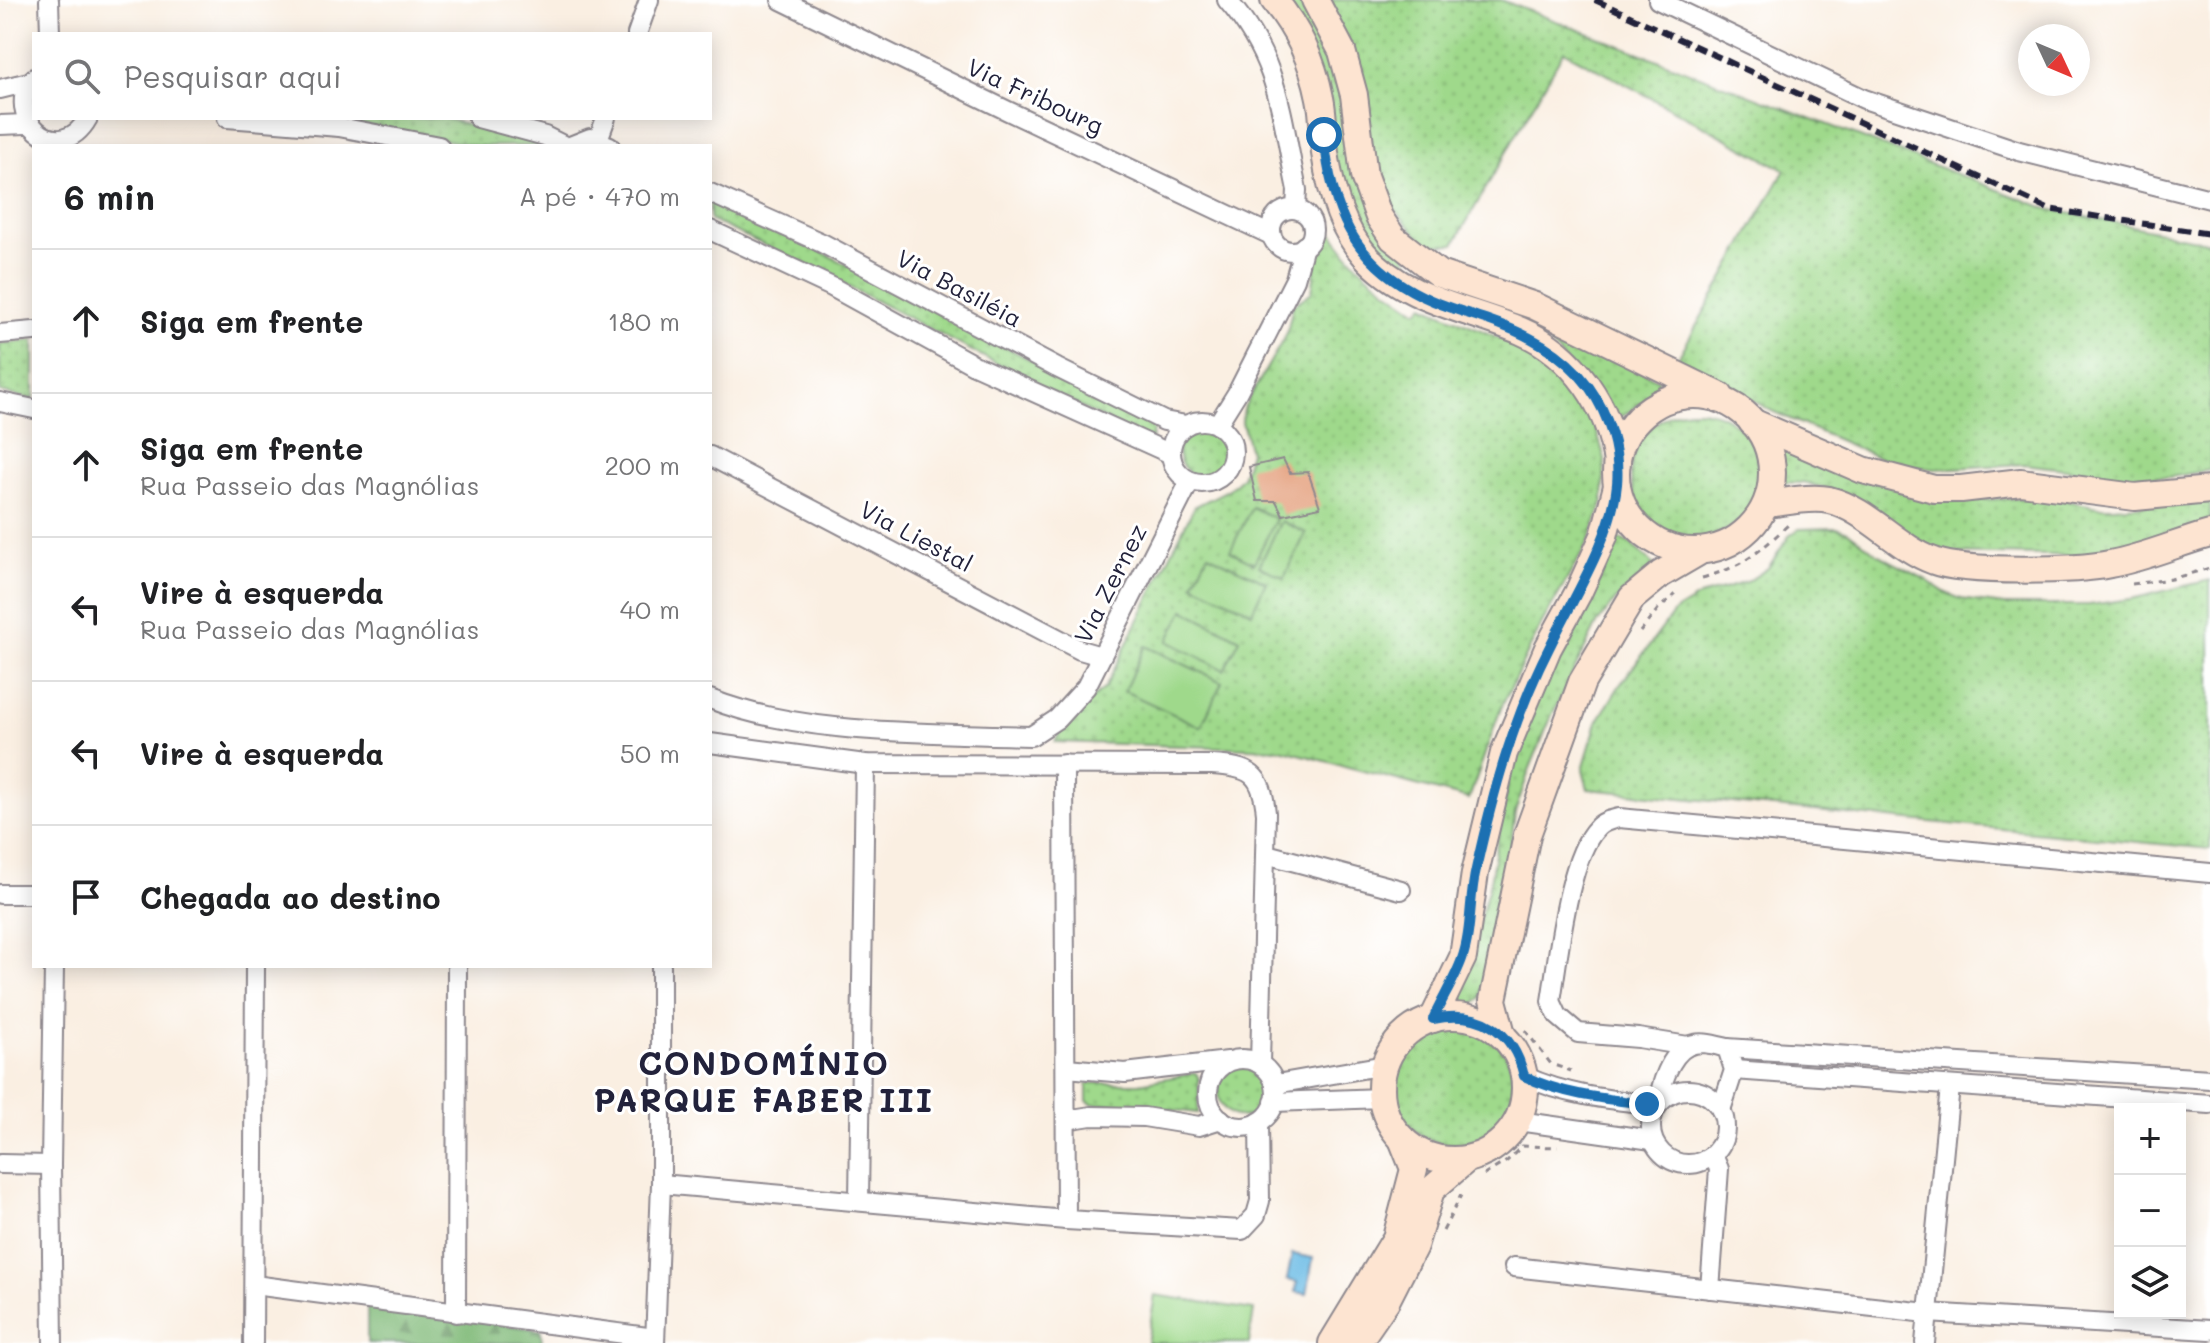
<!DOCTYPE html>
<html lang="pt">
<head>
<meta charset="utf-8">
<style>
	:root { --surface:#fff; --page:#f2f2f2; --text:#202124; --muted:#757577; --line:#e0e0e0 }
	body { margin:0; font-family:Mali,sans-serif; background:var(--page); color:var(--text) }
	.controls { position:absolute; right:24px; bottom:24px; display:grid; overflow:hidden; border-radius:0px; box-shadow:0 4px 20px #0003 }
	.controls button { width:72px; height:72px; display:grid; place-items:center; padding:0; border:0; border-bottom:2px solid var(--line); background:var(--surface); color:var(--text); font:40px sans-serif }
	.compass { position:absolute; left:2018px; top:24px; width:72px; height:72px; border-radius:50%; background:var(--surface); box-shadow:0 4px 20px #0003; rotate:134deg }
	.stop { position:absolute; width:24px; height:24px; margin:-18px; border:6px solid #1f6fb2; border-radius:50%; background:#fff }
	.stop.end { background:#1f6fb2; border-color:#fff; box-shadow:0 2px 8px #0008 }
	.list { margin:0; padding:0; list-style:none }
	h2 { display:flex; justify-content:space-between; align-items:center; height:104px; margin:0; padding:0 32px; font-size:34px }
	h2 small { font-size:26px; font-weight:400; color:var(--muted) }
	.list li { display:grid; grid-template-columns:52px 1fr auto; gap:24px; align-items:center; box-sizing:border-box; height:144px; padding:0 32px; border-top:2px solid var(--line) }
	.list b { display:block; font-size:30px; white-space:nowrap }
	.list p { margin:0; font-size:26px; white-space:nowrap; color:var(--muted) }
	.list em { font-size:26px; font-style:normal; color:var(--muted) }
	.icon { flex:none; width:44px; height:44px; fill:none; stroke:currentColor; stroke-width:2; stroke-linecap:round; stroke-linejoin:round }
	.map { position:relative; flex:none; width:2210px; height:1343px; overflow:hidden }
	.search { position:absolute; background:var(--surface); box-shadow:0 4px 20px #0003; left:32px; top:32px; width:680px; height:88px; display:flex; align-items:center; gap:20px; box-sizing:border-box; padding:0 28px; border-radius:0px; color:var(--muted); font-size:30px }
	.panel { position:absolute; background:var(--surface); box-shadow:0 4px 20px #0003; left:32px; top:144px; width:680px; height:824px; border-radius:0px }
	.map>svg:first-child { display:block }
	.green { fill:url(#green-dots); stroke:#607e63; stroke-width:2 }
	.forest { fill:url(#forest-firs); stroke:#506e59; stroke-width:2 }
	.pitch { fill:#9fd98b; stroke:#607e63; stroke-width:2 }
	.water { fill:#6abbe5; stroke:#466e90; stroke-width:2 }
	.building { fill:#e5a381 }
	.lines { fill:none; stroke-linecap:round; stroke-linejoin:round }
	.street-casing { stroke:#8e888e; stroke-width:22 }
	.secondary-casing { stroke:#8e888e; stroke-width:30 }
	.path { stroke:#8e888e; stroke-width:3; stroke-dasharray:6 6; stroke-linecap:butt }
	.street { stroke:#fff; stroke-width:18 }
	.secondary { stroke:#fde4d1; stroke-width:26 }
	.rail { stroke:#22223b; stroke-width:6; stroke-dasharray:12 6; stroke-linecap:butt }
	.route { stroke:#1f6fb2; stroke-width:10 }
	.labels { text-anchor:middle; stroke-width:6; stroke-linejoin:round; paint-order:stroke }
	.street-label { font-size:24px; fill:#22223b; stroke:#fff }
	.district-label { font-size:32px; font-weight:bold; letter-spacing:2px; fill:#22223b; stroke:#fff }
</style>
</head>
<body>
<div class="map">
<svg width="2210" height="1343" viewBox="0 0 2210 1343">
	<defs>
		<pattern id="green-dots" width="8" height="8" patternUnits="userSpaceOnUse" patternTransform="scale(2)"><rect width="8" height="8" fill="#9fd98b"/><path d="M2 2h.1M6 6h.1" fill="none" stroke="#89ba79" stroke-width="1.8" stroke-linecap="round"/></pattern>
		<pattern id="forest-firs" width="22" height="20" patternUnits="userSpaceOnUse" patternTransform="scale(2)"><rect width="22" height="20" fill="#7fb977"/><path d="M5 1l3.5 6h-7zM16 11l3.5 6h-7z" fill="#689663"/></pattern>
	</defs>
	<rect width="100%" height="100%" fill="#fff"/>
	<filter id="ink" filterUnits="userSpaceOnUse"><feTurbulence type="fractalNoise" baseFrequency=".0125" numOctaves="2"/><feDisplacementMap in="SourceGraphic" scale="16" xChannelSelector="R" yChannelSelector="G"/><feConvolveMatrix kernelMatrix="1 2 1 2 8 2 1 2 1" color-interpolation-filters="sRGB"/></filter>
	<filter id="wash" filterUnits="userSpaceOnUse"><feTurbulence type="fractalNoise" baseFrequency=".006" numOctaves="4" result="noise"/><feDisplacementMap in="SourceGraphic" scale="32" xChannelSelector="R" yChannelSelector="G"/><feGaussianBlur stdDeviation="1.8" result="paint"/><feColorMatrix in="noise" values="0 0 0 0 0 0 0 0 0 0 0 0 0 0 0 0 0 1.4 0 .05"/><feComposite in="paint" operator="in"/></filter>
	<g filter="url(#wash)">
		<rect width="100%" height="100%" fill="#faefe2"/>
		<g class="green">
			<polygon points="1287,0 1305,0 1321,27 1411,269 1408,276 1370,246 1349,210"/>
			<polygon points="1327,0 1501,0 2048,209 2210,242 2210,470 2171,477 2130,477 2024,464 1935,469 1911,466 1882,459 1772,411 1678,358 1785,170 1564,51 1454,244 1426,245 1394,209 1380,186"/>
			<polygon points="309,118 443,118 545,146 476,146 385,128"/>
			<polygon points="710,200 814,248 1151,422 1153,426 1152,438 1144,440 803,263 710,220"/>
			<path d="M1320,211C1346,262 1372,281 1418,311L1423,305L1548,359L1586,396L1605,459L1603,502L1590,539L1540,627L1501,708L1469,799L1280,749L1055,742L1066,720L1105,688L1194,507L1228,490L1242,477L1250,452L1242,422L1243,409L1287,333L1293,305L1312,292C1317,264 1315,240 1320,211Z"/>
			<path d="M1439,286L1514,306L1659,380C1653,397 1633,409 1618,419L1530,322Z"/>
			<polygon points="34,340 34,400 0,392 0,344"/>
			<circle cx="1695" cy="474" r="64"/>
			<circle cx="1204" cy="451" r="26"/>
			<path d="M1783,446L1954,501L2048,497L2098,507H2113L2210,500V523L2155,542L2092,556L1945,553C1925,548 1908,533 1891,521C1860,500 1818,479 1780,483L1776,450Z"/>
			<polygon points="1837,528 1848,532 1879,555 1925,579 1946,593 1961,599 2004,605 2089,605 2131,599 2210,580 2210,849 1588,789 1583,769 1597,722 1620,685 1675,611 1700,596 1747,582 1768,568 1789,536 1799,529"/>
			<polygon points="1620,539 1631,544 1654,565 1616,600 1597,624 1552,715 1530,768 1515,812 1503,908 1480,999 1471,1006 1462,1004 1459,996 1490,882 1512,758 1539,693 1605,570 1616,542"/>
			<circle cx="1453" cy="1084" r="60"/>
			<circle cx="1243" cy="1092" r="25"/>
			<polygon points="1196,1073 1199,1079 1198,1113 1134,1105 1092,1104 1087,1101 1087,1085 1089,1083 1139,1083"/>
		</g>
		<polygon class="forest" points="367,1305 541,1330 542,1343 367,1343"/>
		<g class="pitch">
			<polygon points="1252,507 1276,519 1254,563 1230,551"/>
			<polygon points="1281,521 1306,533 1284,578 1259,566"/>
			<polygon points="1208,554 1266,582 1252,612 1193,584"/>
			<polygon points="1184,610 1240,639 1224,670 1168,641"/>
			<polygon points="1145,646 1222,682 1201,727 1124,691"/>
			<polygon points="1155,1295 1254,1310 1249,1343 1147,1343"/>
		</g>
		<polygon class="water" points="1292,1254 1313,1258 1307,1294 1296,1292 1297,1282 1287,1280"/>
		<g id="blocks">
			<polygon class="building" points="1283,459 1290,473 1308,472 1320,507 1283,515 1276,501 1257,501 1249,467"/>
		</g>
	</g>
	<g filter="url(#ink)">
		<use href="#blocks" fill-opacity="0" stroke="#8e888e" stroke-width="2"/>
		<g class="lines">
			<g class="street-casing">
				<g id="street">
					<polyline points="49,0 50,34"/>
					<polyline points="781,0 1008,111 1271,235"/>
					<path d="M1227,0C1280,61 1281,115 1297,190L1296,209"/>
					<polyline points="1658,0 1864,99 2019,151 2210,199"/>
					<polyline points="637,34 649,0"/>
					<path d="M34,78C0,114 59,170 88,118"/>
					<polyline points="0,89 29,82"/>
					<polyline points="227,118 339,127 439,146"/>
					<polyline points="478,118 545,136 565,146"/>
					<polyline points="0,125 26,124"/>
					<polyline points="598,140 606,118"/>
					<polyline points="570,146 590,138 610,146"/>
					<polyline points="710,193 822,243 1057,368 1164,421 1186,425"/>
					<circle cx="1292" cy="230" r="21"/>
					<polyline points="710,230 832,287 974,365 1171,454"/>
					<polyline points="0,334 34,331"/>
					<polyline points="0,402 34,409"/>
					<circle cx="1202" cy="452" r="31"/>
					<polyline points="1217,425 1237,393 1295,279 1304,246"/>
					<polyline points="710,456 1080,650 1101,656"/>
					<path d="M710,699C803,736 931,732 1031,736L1057,719L1086,687L1190,481"/>
					<path d="M710,743L865,764L1212,765C1250,767 1262,773 1266,813L1260,1064"/>
					<polyline points="1064,764 1066,1220"/>
					<polyline points="1266,854 1401,890"/>
					<polyline points="0,894 34,894"/>
					<path d="M1688,1046L1638,1038L1578,1033L1558,1016L1551,1001C1558,959 1568,857 1597,828C1603,821 1611,820 1619,818L2210,873"/>
					<polyline points="1727,1048 2210,1079"/>
					<circle cx="1242" cy="1093" r="34"/>
					<polyline points="1066,1068 1125,1073 1228,1061"/>
					<polyline points="1734,1070 2210,1104"/>
					<path d="M1524,1076C1567,1096 1612,1100 1658,1105C1660,1086 1670,1055 1688,1046C1700,1040 1715,1045 1727,1048L1734,1070L1721,1110"/>
					<polyline points="1276,1084 1385,1065"/>
					<circle cx="1688" cy="1127" r="37"/>
					<polyline points="1274,1102 1382,1098"/>
					<polyline points="1066,1120 1091,1116 1144,1117 1199,1126 1221,1119"/>
					<polyline points="1518,1121 1652,1140"/>
					<polyline points="0,1164 51,1165"/>
					<polyline points="661,1184 1066,1220 1242,1230 1256,1215 1260,1201 1259,1122"/>
					<polyline points="859,1201 865,764"/>
					<polyline points="1514,1267 1927,1313 2210,1330"/>
					<polyline points="254,1285 655,1338"/>
					<polyline points="1710,1289 1718,1183 1719,1169 1713,1155"/>
					<polyline points="456,1313 457,966"/>
					<polyline points="53,1343 51,1165 54,966"/>
					<polyline points="253,1343 255,966"/>
					<polyline points="655,1343 661,1184 661,966"/>
					<polyline points="1925,1343 1950,1087"/>
				</g>
			</g>
			<g class="secondary-casing">
				<g id="secondary">
					<path d="M1274,0C1297,28 1313,62 1320,98C1324,116 1323,135 1325,153C1330,187 1341,228 1364,254C1405,301 1467,308 1521,331C1574,354 1610,407 1617,463"/>
					<polyline points="1315,0 1342,51 1354,95 1364,176 1379,217 1393,238 1439,274 1535,306 1720,396"/>
					<circle cx="1694" cy="473" r="78"/>
					<polyline points="1752,422 1863,470 1934,489 1961,489 2021,482 2135,497 2210,490"/>
					<path d="M1768,504C1786,502 1811,496 1829,500C1869,510 1895,547 1934,561C1965,573 2076,571 2110,564C2144,558 2177,543 2210,534"/>
					<circle cx="1453" cy="1088" r="72"/>
					<polyline points="1433,1019 1463,957 1475,873 1504,753 1548,648 1578,593 1604,536 1617,486"/>
					<polyline points="1502,1034 1493,1000 1527,835 1582,682 1632,598 1661,574 1697,553"/>
					<polyline points="1332,1343 1396,1238 1414,1169 1402,1139"/>
					<polyline points="1357,1343 1386,1301 1414,1246 1431,1190 1467,1159"/>
				</g>
			</g>
			<g class="path">
				<path d="M1702,578C1744,566 1757,554 1789,524"/>
				<polyline points="2132,584 2171,579 2210,568"/>
				<polyline points="1640,632 1658,609 1675,594"/>
				<polyline points="1525,1030 1551,1064 1571,1071"/>
				<polyline points="1484,1175 1507,1161 1522,1146 1558,1147"/>
				<polyline points="1443,1231 1461,1195"/>
			</g>
			<use href="#street" class="street"/>
			<use href="#secondary" class="secondary"/>
			<polyline class="rail" points="1595,0 2048,209 2210,234"/>
		</g>
	</g>
	<g class="lines" filter="url(#ink)">
		<path class="route" d="M1324,135C1331,210 1353,262 1422,296C1442,306 1465,312 1485,319C1526,333 1563,352 1589,387C1609,415 1620,451 1617,484C1612,538 1573,598 1550,646C1514,716 1493,792 1476,869C1469,898 1472,931 1462,959C1455,979 1442,999 1433,1019C1479,1010 1513,1029 1524,1076C1563,1095 1605,1099 1647,1104"/>
	</g>
	<g class="labels">
		<g class="street-label">
			<text transform="translate(1035 97) rotate(25)" y="8">Via Fribourg</text>
			<text transform="translate(959 289) rotate(28)" y="8">Via Basiléia</text>
			<text transform="translate(916 537) rotate(28)" y="8">Via Liestal</text>
			<text transform="translate(1111 584) rotate(-63)" y="8">Via Zernez</text>
		</g>
		<g class="district-label">
			<text x="764" y="1075">CONDOMÍNIO<tspan x="764" dy="37">PARQUE FABER III</tspan></text>
		</g>
	</g>
</svg>
<div class="controls">
<button>+</button>
<button>−</button>
<button><svg class="icon" aria-label="layers" viewBox="0 0 24 24"><path d="M12 4l9 5-9 5-9-5zM3 14l9 5 9-5"/></svg></button>
</div>
<svg class="compass" viewBox="-18 -18 36 36"><path d="M0-13l5 13h-10z" fill="#e53935"/><path d="M0 13l5-13h-10z" fill="#757577"/></svg>
<div class="stop" style="left:1324px;top:135px"></div>
<div class="stop end" style="left:1647px;top:1104px"></div>
<div class="search"><svg class="icon" aria-label="search" viewBox="0 0 24 24"><circle cx="10" cy="10" r="6"/><path d="M15 15l6 6"/></svg>Pesquisar aqui</div>
<section class="panel">
<h2>6 min<small>A pé · 470 m</small></h2>
<ul class="list">
<li><svg class="icon" aria-label="ahead" viewBox="0 0 24 24"><path d="M12 20V5M6 11l6-6 6 6"/></svg><div><b>Siga em frente</b></div><em>180 m</em></li>
<li><svg class="icon" aria-label="ahead" viewBox="0 0 24 24"><path d="M12 20V5M6 11l6-6 6 6"/></svg><div><b>Siga em frente</b><p>Rua Passeio das Magnólias</p></div><em>200 m</em></li>
<li><svg class="icon" aria-label="left" viewBox="0 0 24 24"><path d="M17 20v-9H6M10 6l-5 5 5 5"/></svg><div><b>Vire à esquerda</b><p>Rua Passeio das Magnólias</p></div><em>40 m</em></li>
<li><svg class="icon" aria-label="left" viewBox="0 0 24 24"><path d="M17 20v-9H6M10 6l-5 5 5 5"/></svg><div><b>Vire à esquerda</b></div><em>50 m</em></li>
<li><svg class="icon" aria-label="arrive" viewBox="0 0 24 24"><path d="M6 21V4h12l-3 4 3 4H6"/></svg><div><b>Chegada ao destino</b></div></li>
</ul>
</section>
</div>
</body>
</html>
